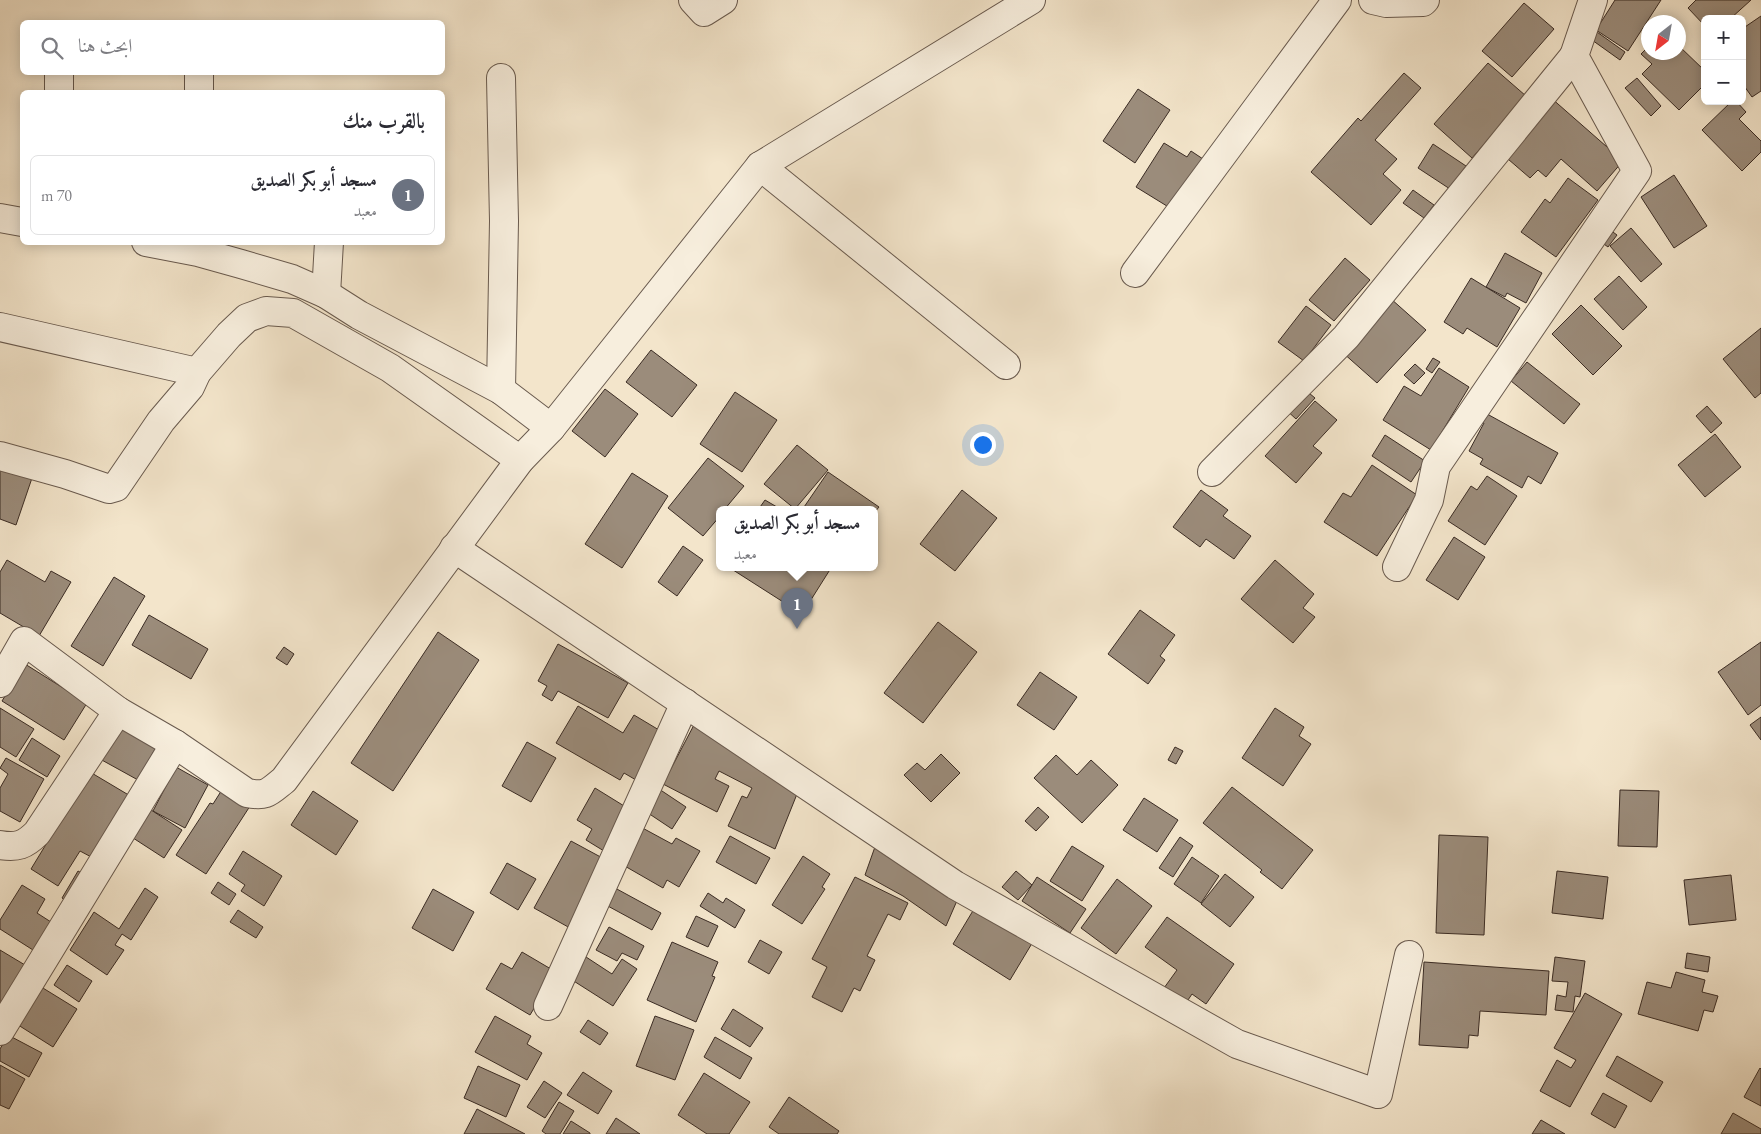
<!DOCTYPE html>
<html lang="ar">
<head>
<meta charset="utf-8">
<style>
	:root { --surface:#fff; --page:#f2f2f3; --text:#2b2b33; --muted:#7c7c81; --line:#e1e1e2; --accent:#db2777 }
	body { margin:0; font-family:"EB Garamond",Amiri,serif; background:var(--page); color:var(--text); direction:rtl }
	.controls { position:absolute; right:15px; top:15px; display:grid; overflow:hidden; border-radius:8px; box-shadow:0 2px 12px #0003 }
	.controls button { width:45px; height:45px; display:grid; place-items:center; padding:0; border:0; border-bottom:1px solid var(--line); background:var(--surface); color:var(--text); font:25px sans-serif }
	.compass { position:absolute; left:1641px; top:15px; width:45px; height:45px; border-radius:50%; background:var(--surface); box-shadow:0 2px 12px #0003; rotate:211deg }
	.you { position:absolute; left:982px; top:444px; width:18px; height:18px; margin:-12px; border:4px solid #fff; border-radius:50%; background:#1a73e8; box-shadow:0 0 0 8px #1a73e833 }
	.badge { display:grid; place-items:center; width:32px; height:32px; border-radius:50%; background:var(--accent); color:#fff; font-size:16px; font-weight:700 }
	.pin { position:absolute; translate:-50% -41px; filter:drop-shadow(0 1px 2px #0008) }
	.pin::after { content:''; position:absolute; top:26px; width:18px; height:15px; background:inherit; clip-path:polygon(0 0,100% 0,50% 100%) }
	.popup { position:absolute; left:716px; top:506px; width:162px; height:65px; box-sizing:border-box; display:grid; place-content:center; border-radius:8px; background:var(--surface); filter:drop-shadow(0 1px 4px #0005); font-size:16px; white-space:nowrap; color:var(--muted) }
	.popup b { font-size:19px; color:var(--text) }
	.popup::after { content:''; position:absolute; left:50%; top:100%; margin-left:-10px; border:10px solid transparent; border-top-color:var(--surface) }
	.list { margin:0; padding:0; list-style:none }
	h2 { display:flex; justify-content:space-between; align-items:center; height:65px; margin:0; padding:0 20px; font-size:21px }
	h2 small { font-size:16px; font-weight:400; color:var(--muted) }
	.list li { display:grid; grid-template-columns:32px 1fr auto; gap:15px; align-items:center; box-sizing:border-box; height:80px; margin:0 10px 10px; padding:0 10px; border:1px solid var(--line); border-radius:8px }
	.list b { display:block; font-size:19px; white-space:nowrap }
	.list p { margin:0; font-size:16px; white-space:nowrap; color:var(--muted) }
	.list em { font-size:16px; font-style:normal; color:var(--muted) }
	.icon { flex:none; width:28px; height:28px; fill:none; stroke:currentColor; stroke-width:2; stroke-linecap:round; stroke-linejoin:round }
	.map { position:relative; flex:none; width:1761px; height:1134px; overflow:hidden; direction:ltr }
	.search { position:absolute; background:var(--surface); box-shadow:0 2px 12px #0003; left:20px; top:20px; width:425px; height:55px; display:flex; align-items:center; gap:12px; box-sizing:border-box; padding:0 18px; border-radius:8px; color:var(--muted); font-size:19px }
	.panel { position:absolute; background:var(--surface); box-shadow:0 2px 12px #0003; left:20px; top:90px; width:425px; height:155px; border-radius:8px; direction:rtl }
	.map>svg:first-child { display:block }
	.building { fill:#9b8c7b; stroke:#3b2c24 }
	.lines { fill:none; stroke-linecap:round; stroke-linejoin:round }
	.minor-casing { stroke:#695a4e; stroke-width:30 }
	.minor { stroke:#f7eedd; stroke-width:28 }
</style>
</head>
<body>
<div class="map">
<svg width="1761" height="1134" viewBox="0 0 1761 1134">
	<rect width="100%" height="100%" fill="#f3e5cb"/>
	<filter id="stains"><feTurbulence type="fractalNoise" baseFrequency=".004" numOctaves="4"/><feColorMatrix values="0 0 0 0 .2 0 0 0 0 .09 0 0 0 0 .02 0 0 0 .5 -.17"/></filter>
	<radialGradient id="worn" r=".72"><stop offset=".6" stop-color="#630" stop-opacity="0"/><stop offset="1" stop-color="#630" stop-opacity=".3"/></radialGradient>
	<g class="building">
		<polygon points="1615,0 1661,0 1628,51 1596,30"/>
		<polygon points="1696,0 1751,0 1730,19 1705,19 1705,26 1688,8"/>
		<polygon points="1524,3 1554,29 1512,77 1482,51"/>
		<polygon points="1761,16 1761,91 1752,97 1742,83 1742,29"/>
		<polygon points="1597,32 1625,52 1620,60 1592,40"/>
		<polygon points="1678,45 1705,71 1705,84 1679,110 1642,74 1652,64 1641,54 1648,47 1648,52 1678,52"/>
		<polygon points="1488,63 1526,96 1472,158 1434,124"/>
		<polygon points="1404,73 1421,88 1375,140 1397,159 1383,174 1401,190 1371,225 1311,172 1358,118 1361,121"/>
		<polygon points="1637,78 1661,106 1651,116 1625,88"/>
		<polygon points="1138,89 1170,110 1135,163 1103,141"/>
		<polygon points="1550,97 1623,161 1597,191 1561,159 1546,177 1538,170 1530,178 1501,153"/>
		<polygon points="1732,101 1736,101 1746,112 1739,119 1761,141 1761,152 1742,171 1702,130"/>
		<polygon points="1164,143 1187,157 1191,151 1206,161 1175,211 1136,187"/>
		<polygon points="1433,144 1466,166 1450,189 1418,168"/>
		<polygon points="1674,175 1707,226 1674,248 1641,197"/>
		<polygon points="1568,178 1598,200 1556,257 1521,232 1545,199 1550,203"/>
		<polygon points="1413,190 1434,205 1424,218 1403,203"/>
		<polygon points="1606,227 1617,235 1608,247 1597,239"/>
		<polygon points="1631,228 1662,264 1641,282 1610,246"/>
		<polygon points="1505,253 1542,273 1526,303 1507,293 1505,297 1486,287"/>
		<polygon points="1345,258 1370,280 1334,321 1309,300"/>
		<polygon points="1619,276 1647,307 1623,330 1594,299"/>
		<polygon points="1471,278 1520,308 1497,347 1467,328 1463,334 1444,322"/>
		<polygon points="1390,298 1426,330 1377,383 1342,352"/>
		<polygon points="1581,305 1622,346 1593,375 1552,334"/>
		<polygon points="1306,306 1331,325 1304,361 1278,342"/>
		<polygon points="1761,328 1761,393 1755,398 1723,359"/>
		<polygon points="651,350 697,385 672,417 626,382"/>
		<polygon points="1433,358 1440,362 1432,373 1426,369"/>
		<polygon points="1527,362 1580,404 1564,424 1511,381"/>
		<polygon points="1415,364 1425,373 1414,384 1404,375"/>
		<polygon points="1439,368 1469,387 1431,450 1383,420 1404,386 1421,396"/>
		<polygon points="1303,388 1315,398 1296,419 1284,408"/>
		<polygon points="605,389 638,414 605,457 572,431"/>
		<polygon points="735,392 777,420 742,472 700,444"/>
		<polygon points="1315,401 1337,420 1313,446 1322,453 1296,483 1265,456"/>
		<polygon points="1707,406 1722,423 1711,433 1696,416"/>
		<polygon points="1478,409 1558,453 1541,484 1528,476 1522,488 1480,464 1483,459 1469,451 1484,423 1474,417"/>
		<polygon points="1715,434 1741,467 1705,497 1678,465"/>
		<polygon points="1385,435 1425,461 1411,482 1372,456"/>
		<polygon points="797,445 828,470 795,509 764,484"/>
		<polygon points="708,458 744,486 724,510 720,510 720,516 703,536 668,508"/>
		<polygon points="1372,465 1417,495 1377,556 1324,522 1343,493 1351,497"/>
		<polygon points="0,467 32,478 16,525 0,519"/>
		<polygon points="828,472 879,507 874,513 874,510 802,510"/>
		<polygon points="632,473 668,496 622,568 585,544"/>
		<polygon points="1487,476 1517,496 1485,545 1448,521 1471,486 1477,490"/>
		<polygon points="962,490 997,518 955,571 920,544"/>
		<polygon points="1201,490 1228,510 1223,516 1251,536 1234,559 1206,539 1200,547 1173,527"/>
		<polygon points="765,500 782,510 758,510"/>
		<polygon points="1454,537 1485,557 1458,600 1426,580"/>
		<polygon points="683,546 703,560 677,596 658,582"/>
		<polygon points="7,560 45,582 51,571 71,582 39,636 0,613 0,572"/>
		<polygon points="1275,560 1314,594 1303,608 1315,617 1293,643 1241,599"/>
		<polygon points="730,568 831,568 802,614"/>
		<polygon points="114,577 145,596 103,666 71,646"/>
		<polygon points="1140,610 1175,635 1160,656 1165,660 1148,684 1108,654"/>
		<polygon points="149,615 208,649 191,679 132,645"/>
		<polygon points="938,622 977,652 923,723 884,693"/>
		<polygon points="438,632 479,660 393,791 351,763"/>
		<polygon points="1761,642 1761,705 1748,715 1718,672"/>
		<polygon points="558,644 628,683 608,718 558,691 552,701 542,695 547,686 538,681"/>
		<polygon points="284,647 294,654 287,665 276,658"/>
		<polygon points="25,664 87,703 64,740 2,701"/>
		<polygon points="1040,672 1077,697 1054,730 1017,705"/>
		<polygon points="578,706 623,733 634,715 664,733 636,780 624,773 620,780 556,743"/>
		<polygon points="0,708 34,729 16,757 0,747"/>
		<polygon points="1275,708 1304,727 1299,736 1311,744 1283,786 1242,758"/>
		<polygon points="1761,717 1761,740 1750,725"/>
		<polygon points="121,721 159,742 138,780 100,759"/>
		<polygon points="695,723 799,789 775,849 728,826 742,796 747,798 752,788 719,771 715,779 729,786 717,812 663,784"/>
		<polygon points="32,738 60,756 47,777 19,760"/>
		<polygon points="527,742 556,758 531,802 502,786"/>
		<polygon points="1175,747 1183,751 1176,764 1168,760"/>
		<polygon points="941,754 960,773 931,802 904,775 917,763 925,770"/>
		<polygon points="1056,755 1077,775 1091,760 1118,785 1082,823 1034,778"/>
		<polygon points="6,758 44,779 20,822 0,811 0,788 8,774 0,768"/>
		<polygon points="176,767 208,785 185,828 153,811"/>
		<polygon points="90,772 132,797 95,859 80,851 58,886 31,869"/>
		<polygon points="225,785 252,803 206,874 176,855 210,803 213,804"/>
		<polygon points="656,787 686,807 672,829 642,809"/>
		<polygon points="1232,787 1313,850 1282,889 1260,872 1262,870 1203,823"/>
		<polygon points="595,788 629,809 604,851 586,840 592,829 577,820"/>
		<polygon points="1620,790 1659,791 1657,847 1618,846"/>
		<polygon points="313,791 358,821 336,855 291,825"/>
		<polygon points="1144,798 1178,820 1157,852 1123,830"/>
		<polygon points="1038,807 1049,817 1036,831 1025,821"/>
		<polygon points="148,808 182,830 164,858 130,836"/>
		<polygon points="637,825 672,844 676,838 700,851 679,887 667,880 663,888 616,861"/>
		<polygon points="1439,835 1488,837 1484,935 1436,933"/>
		<polygon points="730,836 770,858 756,884 716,862"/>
		<polygon points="1180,837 1193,846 1173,877 1159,868"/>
		<polygon points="571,841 608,861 570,928 534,908"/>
		<polygon points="876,844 959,896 946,926 903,896 865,875"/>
		<polygon points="1072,846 1104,866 1082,901 1050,881"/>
		<polygon points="243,851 282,876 264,906 241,891 245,885 229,874"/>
		<polygon points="803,856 830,874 822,887 825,889 802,924 772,905"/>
		<polygon points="1192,857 1219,876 1201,903 1174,884"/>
		<polygon points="507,863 536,879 518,910 490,893"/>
		<polygon points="78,871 87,876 70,904 62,898"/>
		<polygon points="1016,871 1032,885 1018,900 1002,887"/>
		<polygon points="1557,871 1608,877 1603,919 1552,913"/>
		<polygon points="1225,874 1254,897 1230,927 1201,904"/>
		<polygon points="1731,875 1736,920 1689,925 1684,880"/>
		<polygon points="855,877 908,903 900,920 888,914 867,956 875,960 860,991 854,988 842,1012 812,997 827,967 812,959"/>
		<polygon points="1037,877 1086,909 1070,933 1022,901"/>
		<polygon points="1117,879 1152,906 1116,954 1081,928"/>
		<polygon points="218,882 236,894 229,905 211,893"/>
		<polygon points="22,885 45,899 37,913 51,922 33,950 0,929 0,920"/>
		<polygon points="145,888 158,897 131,940 122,934 115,945 124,950 107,975 70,950 94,912 119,929"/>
		<polygon points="615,888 661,913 652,930 606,905"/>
		<polygon points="433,889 474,912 453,951 412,928"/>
		<polygon points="708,893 723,903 726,898 745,910 735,928 700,906"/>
		<polygon points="977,904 1034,940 1010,980 953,944"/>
		<polygon points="238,910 263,927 256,938 230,922"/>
		<polygon points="696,916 718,926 708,947 686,937"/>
		<polygon points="1167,917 1234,964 1206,1004 1192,994 1186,1003 1164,988 1177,970 1145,947"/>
		<polygon points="609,927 644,946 637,960 622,953 617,961 596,950"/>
		<polygon points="760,940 782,952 769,974 748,962"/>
		<polygon points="672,942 718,962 712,976 715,977 696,1022 647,1000"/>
		<polygon points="0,950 25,965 0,1007"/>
		<polygon points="522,952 556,972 530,1015 486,989 501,963 512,969"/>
		<polygon points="1687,953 1710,957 1708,972 1685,968"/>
		<polygon points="583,955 612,974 622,959 637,969 613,1006 569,978"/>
		<polygon points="1555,957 1585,961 1580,997 1575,996 1573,1012 1555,1010 1557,995 1566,997 1568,982 1552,981"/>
		<polygon points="1424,962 1549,971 1546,1015 1480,1011 1478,1036 1469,1035 1468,1048 1419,1045"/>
		<polygon points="67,965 92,981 79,1002 54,985"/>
		<polygon points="1676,972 1705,980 1702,992 1718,996 1713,1012 1704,1010 1698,1031 1638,1014 1647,982 1671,988"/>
		<polygon points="38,985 77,1009 53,1047 15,1023"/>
		<polygon points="1585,993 1622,1014 1570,1107 1540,1091 1557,1060 1571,1068 1576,1060 1554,1048"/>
		<polygon points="733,1009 763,1028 750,1047 721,1029"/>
		<polygon points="495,1016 531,1036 527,1044 542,1053 527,1080 475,1052"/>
		<polygon points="655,1016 694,1030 675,1080 636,1066"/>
		<polygon points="588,1020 608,1033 600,1045 580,1032"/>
		<polygon points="8,1035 42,1053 29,1077 0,1061 0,1049"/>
		<polygon points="715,1037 752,1058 740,1079 704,1057"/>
		<polygon points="1617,1056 1663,1082 1651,1102 1606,1076"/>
		<polygon points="0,1065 25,1079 9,1109 0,1105"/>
		<polygon points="478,1066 520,1085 506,1117 464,1098"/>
		<polygon points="1760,1068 1761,1069 1761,1106 1744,1097"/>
		<polygon points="583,1072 612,1091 598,1114 567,1095"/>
		<polygon points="704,1073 750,1102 729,1134 707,1134 678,1115"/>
		<polygon points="544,1081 562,1093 545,1118 527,1107"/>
		<polygon points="1603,1093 1627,1106 1615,1128 1591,1114"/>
		<polygon points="789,1097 839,1131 837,1134 779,1134 769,1127"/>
		<polygon points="559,1102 574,1111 560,1134 546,1134 542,1131"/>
		<polygon points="477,1109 525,1134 464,1134"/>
		<polygon points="1733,1113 1761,1129 1761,1134 1721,1134"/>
		<polygon points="616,1118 640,1134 606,1134"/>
		<polygon points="1541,1120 1565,1134 1532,1134"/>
		<polygon points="571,1121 590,1133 590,1134 563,1134"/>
	</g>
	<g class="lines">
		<g class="minor-casing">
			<g id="minor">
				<polyline points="693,0 704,12 723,0"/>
				<polyline points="1373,0 1386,3 1423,2 1425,0"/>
				<polyline points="501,78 504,221 501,390"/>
				<polyline points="59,92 59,72"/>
				<polyline points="199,92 199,72"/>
				<polyline points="760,166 1006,365"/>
				<polyline points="0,218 22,222"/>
				<polyline points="146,242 198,252 241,264 292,279 326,294 359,315 501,390 551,428"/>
				<polyline points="1135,273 1337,0"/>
				<polyline points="326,294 329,242"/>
				<polyline points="0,327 197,372"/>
				<polyline points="0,456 65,474 109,489 116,487 161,421 190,387 197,372 229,335 247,318 266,311 293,313 390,368 520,460"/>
				<polyline points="1212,472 1346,337 1574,56"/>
				<polyline points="454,548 955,885 1237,1044 1378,1094 1409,955"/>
				<polyline points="1397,567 1429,500 1436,466 1637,171 1574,56 1593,0"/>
				<path d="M0,683L24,641L118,711L175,744L247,793C267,797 269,792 284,780L520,460L551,428L760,166L1031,0"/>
				<path d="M0,845C17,848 25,845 37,833L118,711"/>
				<polyline points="548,1006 685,703"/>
				<polyline points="0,1031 175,744"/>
			</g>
		</g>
		<use href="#minor" class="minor"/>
	</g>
	<rect width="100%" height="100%" filter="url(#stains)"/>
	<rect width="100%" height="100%" fill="url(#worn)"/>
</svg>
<div class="controls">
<button>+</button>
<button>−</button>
</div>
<svg class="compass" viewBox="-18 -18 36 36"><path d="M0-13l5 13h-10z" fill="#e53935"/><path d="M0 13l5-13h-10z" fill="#7c7c81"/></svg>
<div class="you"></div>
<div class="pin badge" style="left:797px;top:629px;background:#6b7280">1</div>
<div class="popup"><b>مسجد أبو بكر الصديق</b>معبد</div>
<div class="search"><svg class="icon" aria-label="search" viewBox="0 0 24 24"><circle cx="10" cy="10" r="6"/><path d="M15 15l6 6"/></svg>ابحث هنا</div>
<section class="panel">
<h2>بالقرب منك<small></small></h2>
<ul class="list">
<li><span class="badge" style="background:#6b7280">1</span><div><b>مسجد أبو بكر الصديق</b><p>معبد</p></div><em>70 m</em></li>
</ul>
</section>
</div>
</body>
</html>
